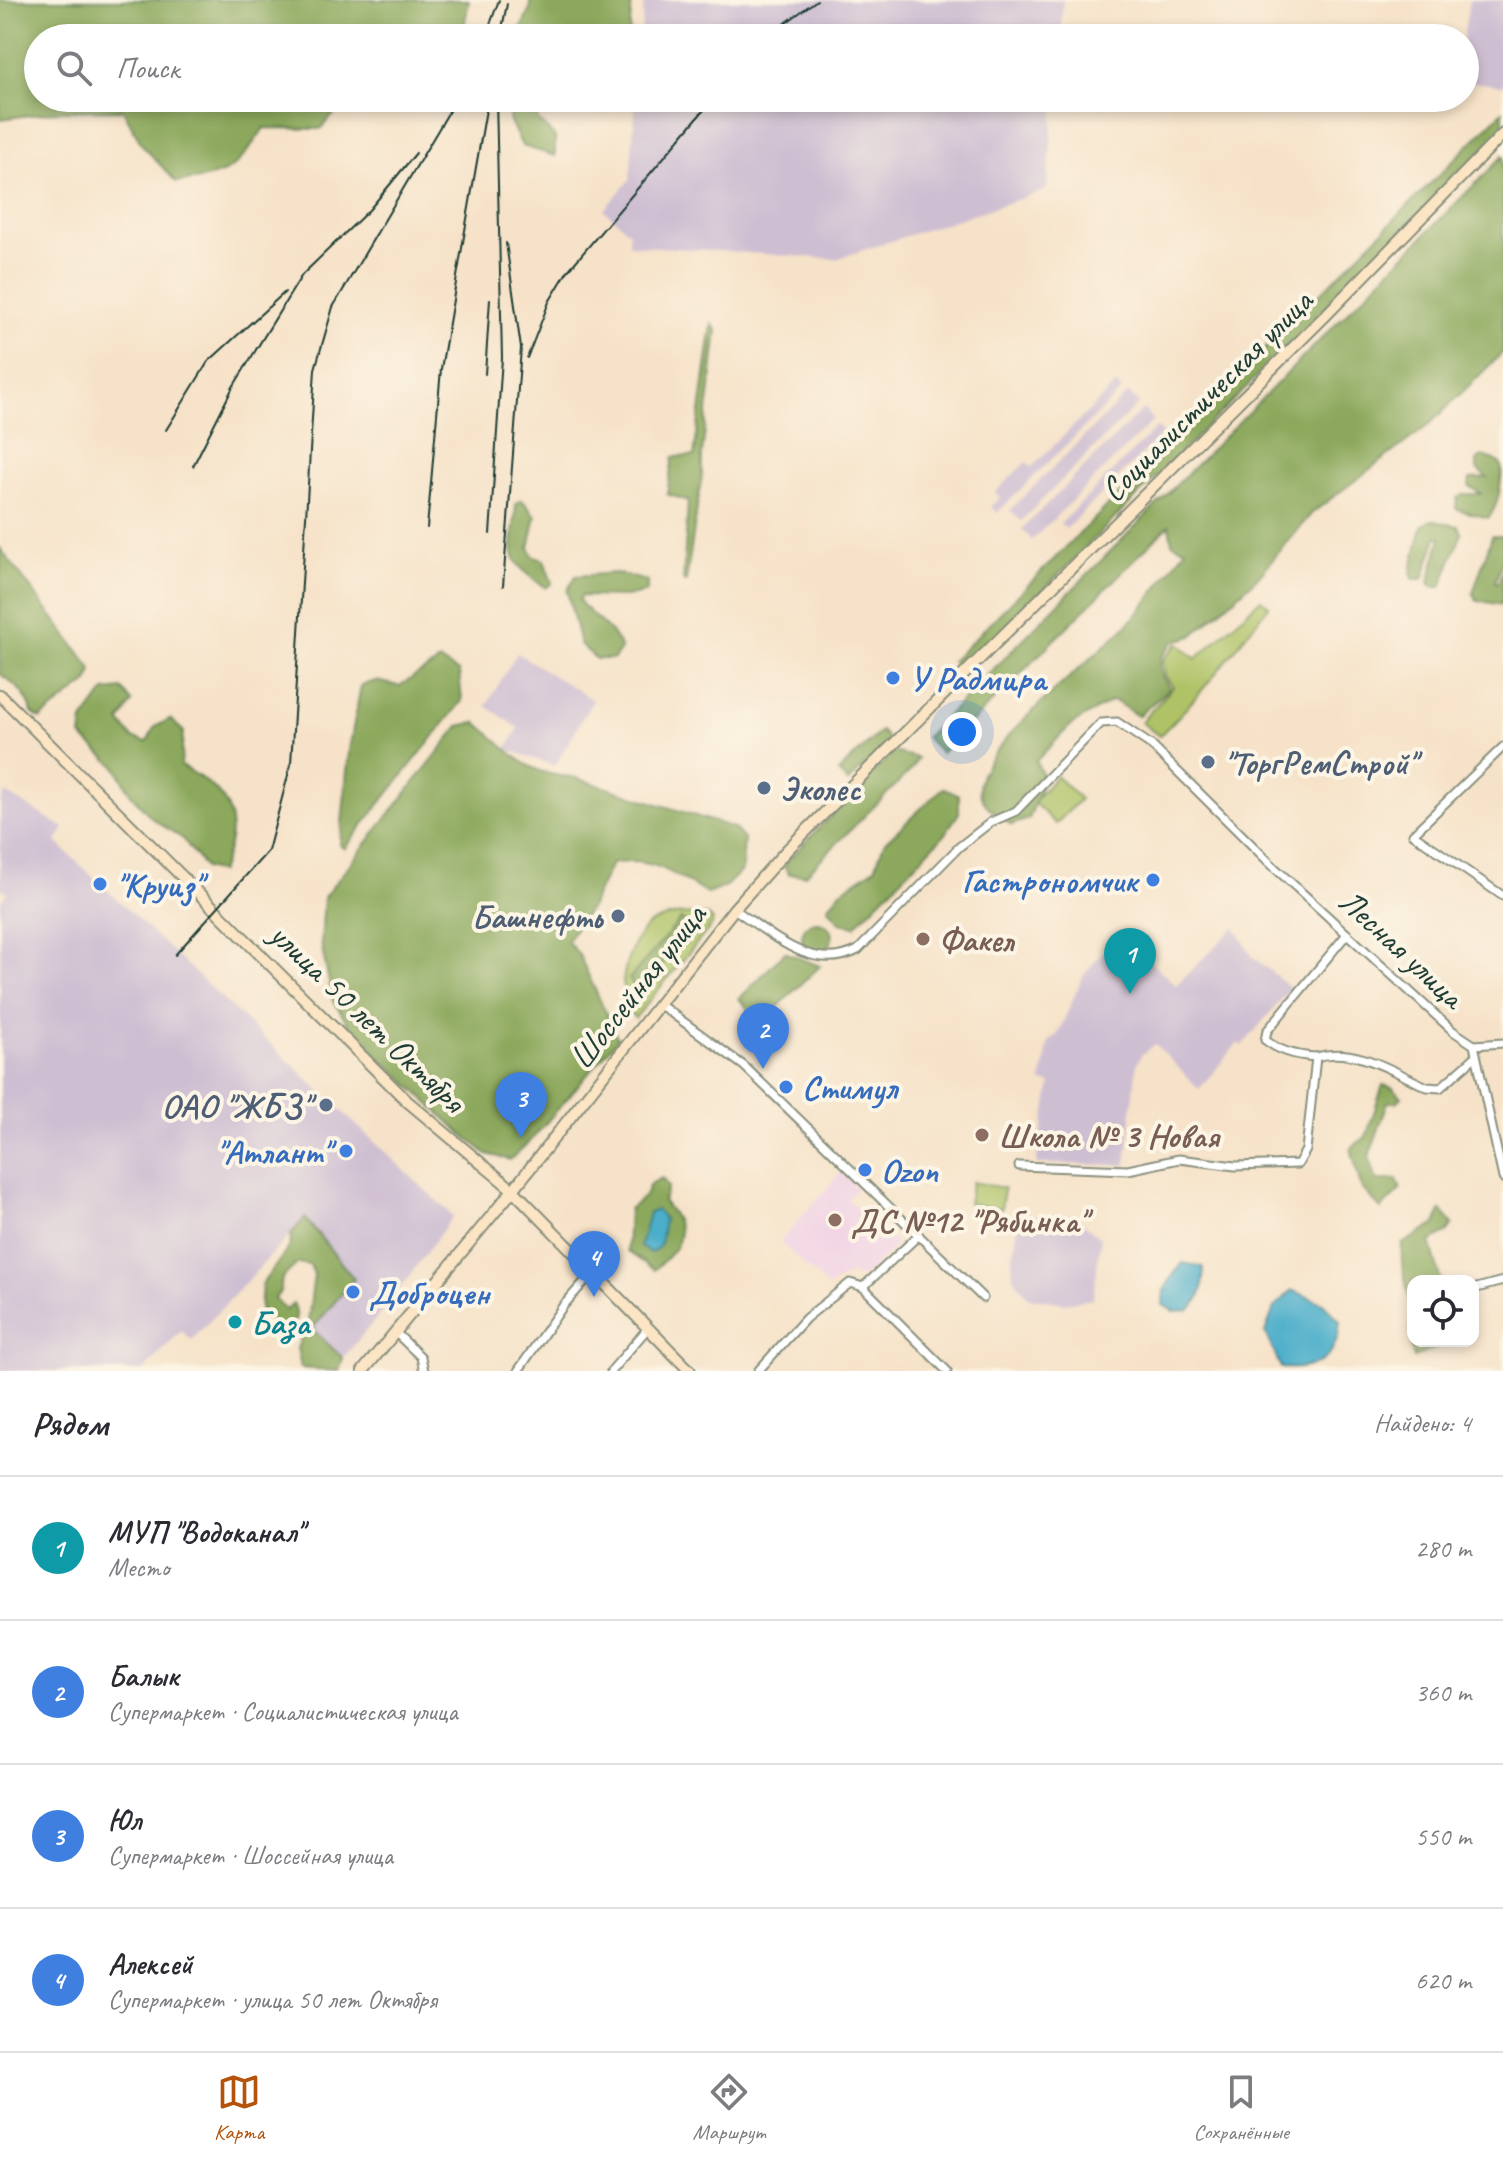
<!DOCTYPE html>
<html lang="ru">
<head>
<meta charset="utf-8">
<style>
	:root { --surface:#fff; --page:#f7f7f7; --text:#2b2b33; --muted:#7c7c81; --line:#e1e1e2; --accent:#b45309 }
	body { margin:0; font-family:Caveat,sans-serif; background:var(--page); color:var(--text) }
	.controls { position:absolute; right:24px; bottom:24px; display:grid; overflow:hidden; border-radius:16px; box-shadow:0 4px 12px #0003 }
	.controls button { width:72px; height:72px; display:grid; place-items:center; padding:0; border:0; border-bottom:2px solid var(--line); background:var(--surface); color:var(--text); font:40px sans-serif }
	.you { position:absolute; left:962px; top:732px; width:28px; height:28px; margin:-20px; border:6px solid #fff; border-radius:50%; background:#1a73e8; box-shadow:0 0 0 12px #1a73e833 }
	.badge { display:grid; place-items:center; width:52px; height:52px; border-radius:50%; background:var(--accent); color:#fff; font-size:26px; font-weight:700 }
	.pin { position:absolute; translate:-50% -66px; filter:drop-shadow(0 2px 4px #0008) }
	.pin::after { content:''; position:absolute; top:42px; width:28px; height:24px; background:inherit; clip-path:polygon(0 0,100% 0,50% 100%) }
	.list { margin:0; padding:0; list-style:none }
	h2 { display:flex; justify-content:space-between; align-items:center; height:104px; margin:0; padding:0 32px; font-size:34px }
	h2 small { font-size:26px; font-weight:400; color:var(--muted) }
	.list li { display:grid; grid-template-columns:52px 1fr auto; gap:24px; align-items:center; box-sizing:border-box; height:144px; padding:0 32px; border-top:2px solid var(--line) }
	.list b { display:block; font-size:30px; white-space:nowrap }
	.list p { margin:0; font-size:26px; white-space:nowrap; color:var(--muted) }
	.list em { font-size:26px; font-style:normal; color:var(--muted) }
	.icon { flex:none; width:44px; height:44px; fill:none; stroke:currentColor; stroke-width:2; stroke-linecap:round; stroke-linejoin:round }
	.map { position:relative; flex:none; width:1503px; height:1371px; overflow:hidden }
	.search { position:absolute; background:var(--surface); box-shadow:0 4px 12px #0003; left:24px; right:24px; top:24px; height:88px; display:flex; align-items:center; gap:20px; box-sizing:border-box; padding:0 28px; border-radius:44px; color:var(--muted); font-size:30px }
	.sheet { height:680px; background:var(--surface) }
	nav { display:flex; justify-content:space-around; align-items:center; box-sizing:border-box; height:112px; border-top:2px solid var(--line); background:var(--surface); font-size:22px; color:var(--muted) }
	nav a { display:grid; justify-items:center; gap:4px }
	nav .on { color:var(--accent) }
	.map>svg:first-child { display:block }
	.built { fill:#f0d0e5 }
	.industrial { fill:#cebed2 }
	.green { fill:#afc266; stroke:#67804d; stroke-width:2; fill-rule:evenodd }
	.forest { fill:#8ba85b; stroke:#557248; stroke-width:2 }
	.water { fill:#4baeca; stroke:#35767f; stroke-width:2 }
	.lines { fill:none; stroke-linecap:round; stroke-linejoin:round }
	.street-casing { stroke:#8a907e; stroke-width:11 }
	.secondary-casing { stroke:#8a907e; stroke-width:14 }
	.street { stroke:#fff; stroke-width:7 }
	.secondary { stroke:#fce5c4; stroke-width:10 }
	.rail { stroke:#1f3d34; stroke-width:2 }
	.shop-dot { fill:#3f7fe0; stroke:#fcf5e5; stroke-width:3 }
	.service-dot { fill:#5c6f8a; stroke:#fcf5e5; stroke-width:3 }
	.education-dot { fill:#8d6e63; stroke:#fcf5e5; stroke-width:3 }
	.culture-dot { fill:#0f9aa8; stroke:#fcf5e5; stroke-width:3 }
	.labels { text-anchor:middle; stroke-width:8; stroke-linejoin:round; paint-order:stroke }
	.street-label { font-size:34px; fill:#1f3d34; stroke:#fcf5e5 }
	.shop-label { font-size:34px; font-weight:bold; fill:#366cbe; stroke:#fcf5e5; text-anchor:start }
	.service-label { font-size:34px; font-weight:bold; fill:#4e5e75; stroke:#fcf5e5; text-anchor:start }
	.education-label { font-size:34px; font-weight:bold; fill:#785e54; stroke:#fcf5e5; text-anchor:start }
	.culture-label { font-size:34px; font-weight:bold; fill:#0d838f; stroke:#fcf5e5; text-anchor:start }
</style>
</head>
<body>
<div class="map">
<svg width="1503" height="1371" viewBox="0 0 1503 1371">
	<rect width="100%" height="100%" fill="#fcf5e5"/>
	<filter id="ink" filterUnits="userSpaceOnUse"><feTurbulence type="fractalNoise" baseFrequency=".0125" numOctaves="2"/><feDisplacementMap in="SourceGraphic" scale="16" xChannelSelector="R" yChannelSelector="G"/><feConvolveMatrix kernelMatrix="1 2 1 2 8 2 1 2 1" color-interpolation-filters="sRGB"/></filter>
	<filter id="wash" filterUnits="userSpaceOnUse"><feTurbulence type="fractalNoise" baseFrequency=".006" numOctaves="4" result="noise"/><feDisplacementMap in="SourceGraphic" scale="32" xChannelSelector="R" yChannelSelector="G"/><feGaussianBlur stdDeviation="1.8" result="paint"/><feColorMatrix in="noise" values="0 0 0 0 0 0 0 0 0 0 0 0 0 0 0 0 0 1.4 0 .05"/><feComposite in="paint" operator="in"/></filter>
	<g filter="url(#wash)">
		<rect width="100%" height="100%" fill="#f6e2c8"/>
		<polygon class="built" points="841,1172 857,1188 847,1199 897,1244 863,1278 850,1273 828,1287 780,1242"/>
		<g class="industrial">
			<polygon points="644,0 1063,0 1060,38 641,38"/>
			<polygon points="1469,0 1503,0 1503,86 1465,81 1463,38"/>
			<polygon points="636,98 1055,98 1047,190 836,259 629,245 629,232 604,210 630,179"/>
			<polygon points="1116,384 1122,390 997,513 991,507 1000,498 995,492 1026,462 1032,467"/>
			<polygon points="1128,393 1139,403 1021,521 1010,510"/>
			<polygon points="1143,409 1154,420 1032,540 1022,529"/>
			<polygon points="1157,427 1163,433 1066,529 1060,524"/>
			<polygon points="517,653 593,700 555,766 506,749 519,728 486,706"/>
			<polygon points="6,793 64,828 56,842 453,1216 391,1301 343,1358 312,1330 353,1278 305,1219 192,1340 181,1331 143,1371 0,1371 0,903 7,892 0,888 0,802"/>
			<polygon points="1235,927 1252,956 1291,988 1242,1046 1238,1043 1199,1089 1155,1044 1142,1054 1137,1063 1126,1165 1036,1164 1051,1084 1041,1082 1049,1041 1058,1034 1083,976 1119,933 1176,985"/>
			<polygon points="1065,1215 1077,1218 1101,1238 1093,1299 1064,1303 1028,1297 1013,1276 1012,1261 1020,1216"/>
		</g>
		<g class="green">
			<path d="M1261,599L1269,606C1235,649 1202,695 1159,736L1141,722L1173,687L1165,675L1163,660L1178,643L1196,659Z"/>
			<polygon points="1056,776 1080,799 1056,824 1033,802"/>
			<path d="M681,914L708,916L713,920L712,925L635,1018C610,999 628,939 651,923C659,918 672,916 681,914ZM680,919L693,929L638,992Z"/>
			<polygon points="972,1182 1004,1188 1001,1209 968,1203"/>
		</g>
		<g class="forest">
			<path d="M0,0H469L462,38H38V98H343L342,106L320,129L264,128C234,172 228,177 176,182L142,145L123,110L60,111L0,119Z"/>
			<polygon points="530,0 632,0 629,38 517,38 530,9"/>
			<polygon points="510,98 532,98 538,120 555,137 555,156 522,146 509,120"/>
			<polygon points="1503,111 1503,131 962,671 952,661"/>
			<path d="M1503,156V352L1430,424L1312,513L1257,578L1192,636L1174,641L1160,659L1162,676L1170,688L1138,716L1113,700L1071,725L1036,761L1044,778L1029,819L1011,825C1000,816 980,805 979,789C977,745 1104,652 1134,618C1153,596 1169,571 1186,549L1172,543L1169,525L941,753L926,737Z"/>
			<polygon points="712,324 717,330 702,455 702,475 686,582 683,581 688,501 667,494 673,457 694,456"/>
			<path d="M1482,456C1489,458 1497,459 1501,465C1503,477 1498,509 1488,518L1456,509L1457,498L1464,494H1481L1469,486L1470,479L1487,478L1477,469V461Z"/>
			<path d="M522,500L536,516L529,548L534,557L544,560L552,583L546,588C501,557 513,554 516,504Z"/>
			<polygon points="1431,520 1458,526 1462,533 1441,587 1432,587 1429,582 1441,537 1437,537 1423,579 1413,579 1411,571 1422,526"/>
			<polygon points="1492,536 1503,536 1503,559 1495,582 1498,583 1503,570 1502,605 1477,600 1473,593"/>
			<path d="M0,548L92,669L89,681L40,719L32,713C29,695 14,684 0,674Z"/>
			<path d="M616,573L647,581V592L626,597L581,596L579,600C592,619 612,626 621,649L614,659H596L580,644L567,591L576,576Z"/>
			<polygon points="440,661 459,672 462,701 344,849 340,845 349,750 361,685 376,681 399,686"/>
			<path d="M122,689L132,702L120,722L133,738L147,742L155,727L170,719L183,731L181,766C232,793 243,818 220,872L205,868L183,839L153,819L131,795L116,767L81,736L83,721L105,691Z"/>
			<path d="M476,722C512,751 523,775 573,777L734,828L744,839L742,870L725,887L707,894C673,873 651,856 611,864L590,908L567,941L579,955L618,1039L533,1138L510,1160L487,1154L462,1134L358,1038L333,1001L321,944L324,897L459,726Z"/>
			<polygon points="881,731 890,741 848,782 838,772"/>
			<polygon points="893,752 918,758 912,769 805,875 789,874 784,866 789,859"/>
			<polygon points="943,788 959,795 959,813 944,835 855,926 840,923 828,907 841,891 875,868 884,843"/>
			<polygon points="681,919 693,928 638,992 629,979"/>
			<circle cx="817" cy="937" r="15"/>
			<polygon points="785,952 820,966 764,1020 751,1012 739,999"/>
			<polygon points="1383,1085 1393,1088 1402,1097 1397,1102 1388,1102 1369,1157 1377,1181 1397,1179 1401,1189 1381,1209 1361,1187 1351,1148 1366,1137"/>
			<path d="M662,1178L668,1187L663,1201C690,1234 682,1244 654,1270L627,1251L629,1209L645,1196L650,1184Z"/>
			<path d="M1441,1210L1453,1224L1448,1232L1430,1242L1441,1281H1413V1341H1445V1344L1414,1358C1408,1339 1412,1326 1410,1307C1408,1282 1400,1274 1402,1244L1436,1224Z"/>
			<path d="M305,1218L354,1279L312,1329L343,1358L339,1371L301,1368L297,1348L308,1322L314,1274L310,1265L298,1263L282,1278L280,1292L274,1299L287,1310L293,1303C300,1317 295,1322 284,1332L260,1309L262,1284L290,1246L291,1234Z"/>
		</g>
		<g class="water">
			<polygon points="657,1210 664,1219 660,1246 651,1253 640,1247 649,1213"/>
			<path d="M1183,1263L1203,1267C1204,1284 1203,1298 1189,1310L1174,1311L1163,1305C1162,1289 1173,1274 1183,1263Z"/>
			<path d="M1292,1290L1323,1303L1340,1321C1337,1356 1322,1371 1281,1368L1265,1332L1274,1308Z"/>
		</g>
	</g>
	<g filter="url(#ink)">
		<g class="lines">
			<g class="street-casing">
				<g id="street">
					<polyline points="1503,747 1413,834 1503,896"/>
					<path d="M734,909C772,934 812,974 858,950L959,847L991,822L1016,811L1101,723L1117,722L1151,745L1275,868L1453,1031L1474,1045L1503,1043"/>
					<polyline points="659,1004 744,1066 983,1298"/>
					<polyline points="1474,1045 1503,1178"/>
					<path d="M1316,1057C1298,1056 1279,1051 1265,1040L1267,1031L1347,934"/>
					<path d="M1019,1166L1128,1170L1179,1159L1235,1166L1298,1164L1306,1150L1316,1057C1356,1046 1392,1071 1427,1087L1440,1088L1475,1057"/>
					<polyline points="863,1287 919,1235"/>
					<polyline points="1473,1289 1503,1281"/>
					<polyline points="395,1332 421,1357 424,1371"/>
					<polyline points="518,1371 563,1306 593,1272"/>
					<polyline points="611,1371 648,1328"/>
					<polyline points="758,1371 806,1318 850,1283 863,1287 947,1371"/>
				</g>
			</g>
			<g class="secondary-casing">
				<g id="secondary">
					<polyline points="0,695 407,1101 513,1190 690,1371"/>
					<polyline points="363,1371 513,1190 734,909 787,850 1325,316 1503,134"/>
				</g>
			</g>
			<use href="#street" class="street"/>
			<use href="#secondary" class="secondary"/>
			<g class="rail">
				<polyline points="485,38 499,0"/>
				<polyline points="500,38 507,4"/>
				<polyline points="765,38 817,0"/>
				<polyline points="527,358 549,302 567,272 714,98"/>
				<polyline points="485,374 490,299"/>
				<polyline points="166,430 208,362 285,292"/>
				<polyline points="193,466 233,387 302,275 369,210 416,153"/>
				<polyline points="427,528 441,369 488,98"/>
				<polyline points="490,534 502,358 496,98"/>
				<polyline points="503,586 521,348 506,243"/>
				<polyline points="175,955 268,851 291,764 315,369 333,307 457,98"/>
			</g>
		</g>
	</g>
	<g class="shop-dot">
		<circle cx="893" cy="678" r="8"/>
		<circle cx="1153" cy="880" r="8"/>
		<circle cx="100" cy="884" r="8"/>
		<circle cx="786" cy="1087" r="8"/>
		<circle cx="346" cy="1151" r="8"/>
		<circle cx="865" cy="1170" r="8"/>
		<circle cx="353" cy="1292" r="8"/>
	</g>
	<g class="service-dot">
		<circle cx="1208" cy="762" r="8"/>
		<circle cx="764" cy="788" r="8"/>
		<circle cx="618" cy="916" r="8"/>
		<circle cx="326" cy="1105" r="8"/>
	</g>
	<g class="education-dot">
		<circle cx="923" cy="939" r="8"/>
		<circle cx="982" cy="1135" r="8"/>
		<circle cx="835" cy="1220" r="8"/>
	</g>
	<circle class="culture-dot" cx="235" cy="1322" r="8"/>
	<g class="labels">
		<g class="street-label">
			<text transform="translate(1206 395) rotate(-45)" y="12">Социалистическая улица</text>
			<text transform="translate(1402 948) rotate(43)" y="12">Лесная улица</text>
			<text transform="translate(637 986) rotate(-52)" y="12">Шоссейная улица</text>
			<text transform="translate(368 1017) rotate(44)" y="12">улица 50 лет Октября</text>
		</g>
		<g class="shop-label">
			<text x="909" y="690">У Радмира</text>
			<text x="1137" y="892" text-anchor="end">Гастрономчик</text>
			<text x="116" y="896">"Круиз"</text>
			<text x="802" y="1099">Стимул</text>
			<text x="330" y="1163" text-anchor="end">"Атлант"</text>
			<text x="881" y="1182">Ozon</text>
			<text x="369" y="1304">Доброцен</text>
		</g>
		<g class="service-label">
			<text x="1224" y="774">"ТоргРемСтрой"</text>
			<text x="780" y="800">Эколес</text>
			<text x="602" y="928" text-anchor="end">Башнефть</text>
			<text x="310" y="1117" text-anchor="end">ОАО "ЖБЗ"</text>
		</g>
		<g class="education-label">
			<text x="939" y="951">Факел</text>
			<text x="998" y="1147">Школа № 3 Новая</text>
			<text x="851" y="1232">ДС №12 "Рябинка"</text>
		</g>
		<g class="culture-label">
			<text x="251" y="1334">База</text>
		</g>
	</g>
</svg>
<div class="controls">
<button><svg class="icon" aria-label="locate" viewBox="0 0 24 24"><circle cx="12" cy="12" r="6"/><path d="M12 2v4M12 18v4M2 12h4M18 12h4"/></svg></button>
</div>
<div class="you"></div>
<div class="pin badge" style="left:1130px;top:994px;background:#0f9aa8">1</div>
<div class="pin badge" style="left:763px;top:1069px;background:#3f7fe0">2</div>
<div class="pin badge" style="left:521px;top:1138px;background:#3f7fe0">3</div>
<div class="pin badge" style="left:594px;top:1297px;background:#3f7fe0">4</div>
<div class="search"><svg class="icon" aria-label="search" viewBox="0 0 24 24"><circle cx="10" cy="10" r="6"/><path d="M15 15l6 6"/></svg>Поиск</div>
</div>
<section class="sheet">
<h2>Рядом<small>Найдено: 4</small></h2>
<ul class="list">
<li><span class="badge" style="background:#0f9aa8">1</span><div><b>МУП &quot;Водоканал&quot;</b><p>Место</p></div><em>280 m</em></li>
<li><span class="badge" style="background:#3f7fe0">2</span><div><b>Балык</b><p>Супермаркет · Социалистическая улица</p></div><em>360 m</em></li>
<li><span class="badge" style="background:#3f7fe0">3</span><div><b>Юл</b><p>Супермаркет · Шоссейная улица</p></div><em>550 m</em></li>
<li><span class="badge" style="background:#3f7fe0">4</span><div><b>Алексей</b><p>Супермаркет · улица 50 лет Октября</p></div><em>620 m</em></li>
</ul>
</section>
<nav>
<a class="on"><svg class="icon" aria-label="map" viewBox="0 0 24 24"><path d="M3 6l6-2 6 2 6-2v14l-6 2-6-2-6 2zM9 4v14M15 6v14"/></svg>Карта</a>
<a><svg class="icon" aria-label="directions" viewBox="0 0 24 24"><path d="M12 3l9 9-9 9-9-9zM9 14v-3h6M13 9l2 2-2 2"/></svg>Маршрут</a>
<a><svg class="icon" aria-label="saved" viewBox="0 0 24 24"><path d="M7 4h10v16l-5-4-5 4z"/></svg>Сохранённые</a>
</nav>
</body>
</html>
